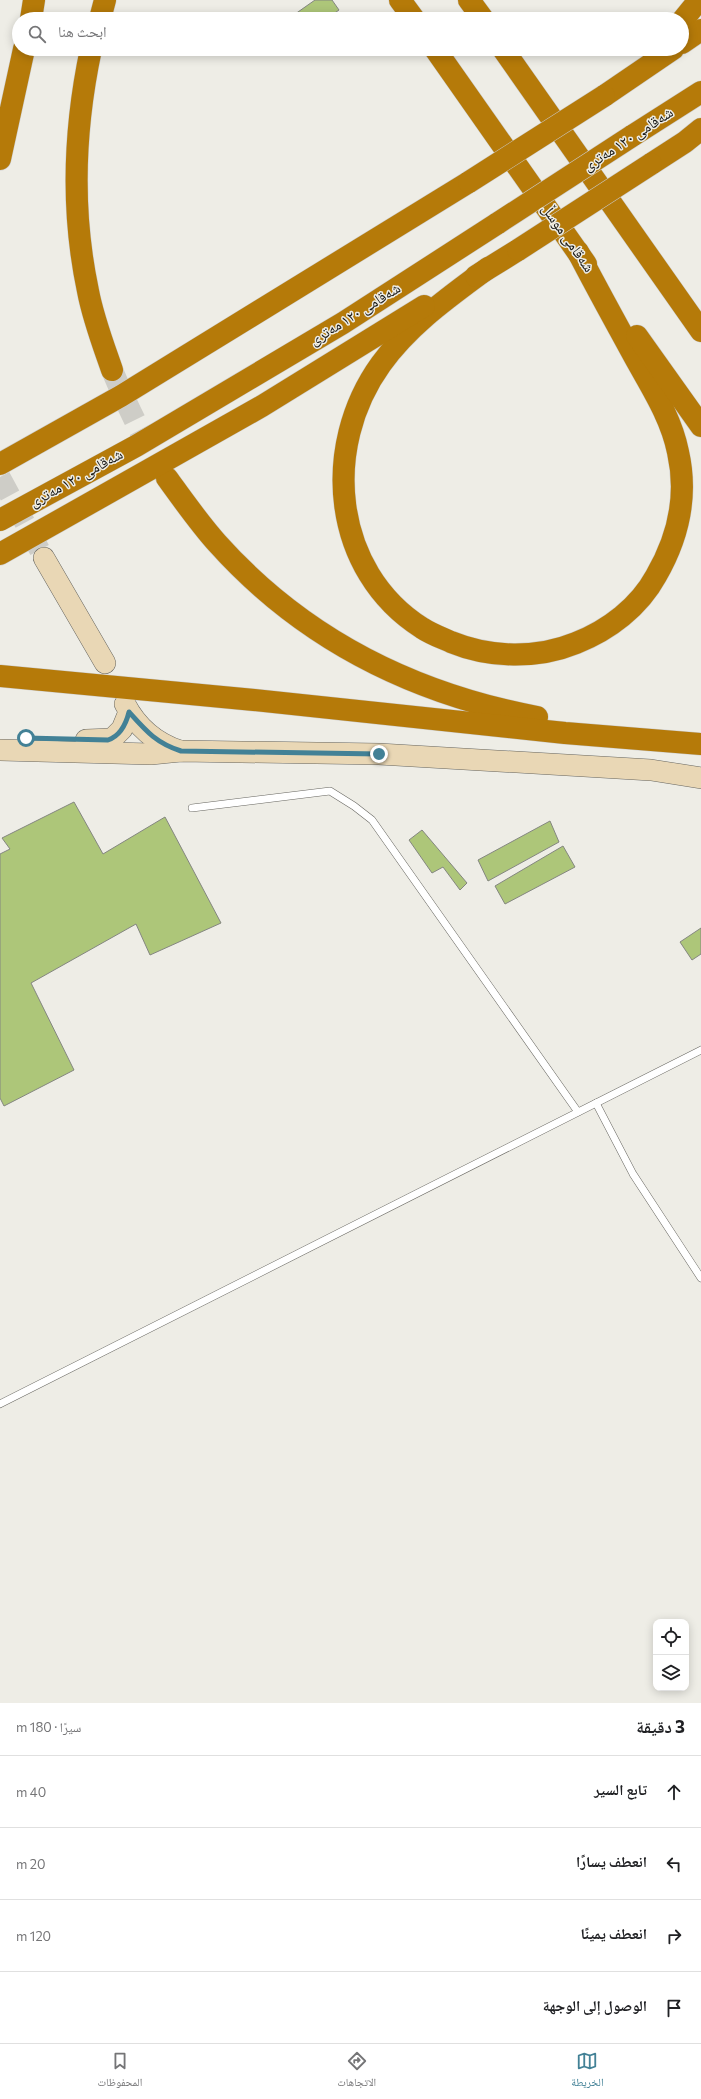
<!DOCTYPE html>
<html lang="ar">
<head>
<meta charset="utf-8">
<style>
	:root { --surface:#fff; --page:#f6f6f6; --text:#202124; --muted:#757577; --line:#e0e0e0; --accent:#428196 }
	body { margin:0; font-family:Commissioner,"Noto Naskh Arabic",sans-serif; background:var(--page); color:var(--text); direction:rtl }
	.controls { position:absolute; right:12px; bottom:12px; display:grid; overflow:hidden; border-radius:8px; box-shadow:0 2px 10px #0003 }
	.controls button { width:36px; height:36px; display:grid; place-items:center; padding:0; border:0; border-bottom:1px solid var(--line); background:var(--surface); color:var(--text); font:20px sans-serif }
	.stop { position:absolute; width:12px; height:12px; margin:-9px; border:3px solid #428196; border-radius:50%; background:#fff }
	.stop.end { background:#428196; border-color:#fff; box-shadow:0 1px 4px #0008 }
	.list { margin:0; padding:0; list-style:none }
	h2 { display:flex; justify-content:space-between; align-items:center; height:52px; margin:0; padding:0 16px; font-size:17px }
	h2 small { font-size:13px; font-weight:400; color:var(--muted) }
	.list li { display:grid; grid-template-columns:26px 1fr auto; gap:12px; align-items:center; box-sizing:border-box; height:72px; padding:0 16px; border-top:1px solid var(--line) }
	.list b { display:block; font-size:15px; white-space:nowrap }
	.list em { font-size:13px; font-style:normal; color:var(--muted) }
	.icon { flex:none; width:22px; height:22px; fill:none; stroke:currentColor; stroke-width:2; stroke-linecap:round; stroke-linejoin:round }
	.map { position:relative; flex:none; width:701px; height:1703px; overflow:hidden; direction:ltr }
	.search { position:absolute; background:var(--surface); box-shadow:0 2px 10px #0003; left:12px; right:12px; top:12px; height:44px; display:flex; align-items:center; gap:10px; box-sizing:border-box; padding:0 14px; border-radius:22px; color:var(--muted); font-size:15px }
	.sheet { height:340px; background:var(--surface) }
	nav { display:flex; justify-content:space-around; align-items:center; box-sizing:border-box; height:56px; border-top:1px solid var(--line); background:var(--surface); font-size:11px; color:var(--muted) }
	nav a { display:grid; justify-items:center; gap:2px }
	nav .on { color:var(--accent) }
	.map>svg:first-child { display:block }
	.building { fill:#adc679; stroke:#848680 }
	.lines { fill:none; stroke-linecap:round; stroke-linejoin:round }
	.secondary-tunnel { stroke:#cecdc7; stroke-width:21; stroke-dasharray:21 10; stroke-linecap:butt }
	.highway-tunnel { stroke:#cecdc7; stroke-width:22; stroke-dasharray:22 11; stroke-linecap:butt }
	.lane-casing { stroke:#676660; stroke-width:8 }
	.secondary-casing { stroke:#676660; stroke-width:22 }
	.highway-casing { stroke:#ccc; stroke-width:23 }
	.lane { stroke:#fff; stroke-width:7 }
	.secondary { stroke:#e9d7b5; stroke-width:21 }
	.highway { stroke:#b57a09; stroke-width:22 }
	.highway-bridge-casing { stroke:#ccc; stroke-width:23; stroke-linecap:butt }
	.highway-bridge { stroke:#b57a09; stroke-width:22 }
	.route { stroke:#428196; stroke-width:5 }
	.labels { text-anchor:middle; stroke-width:3; stroke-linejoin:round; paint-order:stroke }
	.street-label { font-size:15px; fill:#181815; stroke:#eeede6 }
</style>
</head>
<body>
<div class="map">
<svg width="701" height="1703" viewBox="0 0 701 1703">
	<rect width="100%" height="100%" fill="#eeede6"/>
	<g class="building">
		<polygon points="315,0 332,0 339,10 326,19 288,19"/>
		<polygon points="318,49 331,49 322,55"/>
		<polygon points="74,802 103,854 165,817 221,923 150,955 136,924 31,983 74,1070 4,1106 0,1098 0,854 10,849 2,838"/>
		<polygon points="550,821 559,842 488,881 478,860"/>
		<polygon points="422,830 467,883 460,890 443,867 432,873 409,840"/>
		<polygon points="563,846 575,867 505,904 495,886"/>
		<polygon points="701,928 701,954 692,960 680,942"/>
	</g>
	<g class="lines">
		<polyline class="secondary-tunnel" points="0,477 44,558"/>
		<path class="highway-tunnel" d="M112,370C128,408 145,443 167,478"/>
		<g class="lane-casing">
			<g id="lane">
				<polyline points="192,808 330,791 354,806 372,820 578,1112"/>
				<polyline points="596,1103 633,1174 701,1278"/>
				<polyline points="0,1404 701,1050"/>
			</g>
		</g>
		<g class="secondary-casing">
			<g id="secondary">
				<polyline points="44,558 105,663"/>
				<path d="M125,704C137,727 156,743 180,751"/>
				<polyline points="86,740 112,739 122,729 129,712"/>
				<polyline points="0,750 151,754 181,751 379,754 651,770 701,778"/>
			</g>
		</g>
		<g class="highway-casing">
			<g id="highway">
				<polyline points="400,0 414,19"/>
				<polyline points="469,0 483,19"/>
				<polyline points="31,19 34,0"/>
				<polyline points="100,19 105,0"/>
				<polyline points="682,21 699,0"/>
				<polyline points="682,43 701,30"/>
				<path d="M91,49C74,129 71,211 88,291C93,318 103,344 112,370"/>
				<polyline points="435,49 586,264"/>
				<polyline points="503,49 701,331"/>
				<polyline points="604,96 673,49"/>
				<polyline points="632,136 701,92"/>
				<polyline points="0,159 24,49"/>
				<polyline points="651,164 685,142 701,129"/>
				<path d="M488,268C449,297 410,324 381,364C321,447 332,571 422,628C431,634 442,638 451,642C490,658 537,659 576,643C609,630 639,607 656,576C678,538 688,496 678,452C671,417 651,387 634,356C615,321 596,287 578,252"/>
				<polyline points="476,276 518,250"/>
				<polyline points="637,336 701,426"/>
				<polyline points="0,464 121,396 469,182"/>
				<path d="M167,478C183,500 199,523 217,543C303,639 411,693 537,717"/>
				<polyline points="0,520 136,446 343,323 498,223"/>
				<polyline points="0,554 262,406 424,306"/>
				<polyline points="0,676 254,700 565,733 701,744"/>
			</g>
		</g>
		<use href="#lane" class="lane"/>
		<use href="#secondary" class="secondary"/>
		<use href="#highway" class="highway"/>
		<g class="highway-bridge-casing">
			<g id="highway-bridge">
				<polyline points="469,182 604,96"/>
				<polyline points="498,223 632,136"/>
				<polyline points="518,250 651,164"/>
			</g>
		</g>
		<use href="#highway-bridge" class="highway-bridge"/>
	</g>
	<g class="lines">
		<path class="route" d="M26,738L108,740C120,736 126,724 129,712C146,731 156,743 181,751L379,754"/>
	</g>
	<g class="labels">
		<g class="street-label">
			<text transform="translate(628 139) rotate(-33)" y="5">شەقامی ١٢٠ مەتری</text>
			<text transform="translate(568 238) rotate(55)" y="5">شەقامی موسڵ</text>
			<text transform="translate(355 314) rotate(-32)" y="5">شەقامی ١٢٠ مەتری</text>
			<text transform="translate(76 478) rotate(-29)" y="5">شەقامی ١٢٠ مەتری</text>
		</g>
	</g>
</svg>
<div class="controls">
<button><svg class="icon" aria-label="locate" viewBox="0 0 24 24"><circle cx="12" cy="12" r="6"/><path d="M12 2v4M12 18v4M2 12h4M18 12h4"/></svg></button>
<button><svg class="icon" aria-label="layers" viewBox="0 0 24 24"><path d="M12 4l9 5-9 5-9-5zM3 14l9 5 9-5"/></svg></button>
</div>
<div class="stop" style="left:26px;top:738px"></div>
<div class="stop end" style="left:379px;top:754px"></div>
<div class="search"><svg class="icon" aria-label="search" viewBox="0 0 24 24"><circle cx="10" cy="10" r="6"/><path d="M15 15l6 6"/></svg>ابحث هنا</div>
</div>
<section class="sheet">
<h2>3 دقيقة<small>سيرًا · 180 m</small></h2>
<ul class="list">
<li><svg class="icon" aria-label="ahead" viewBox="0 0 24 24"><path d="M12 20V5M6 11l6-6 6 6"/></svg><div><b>تابع السير</b></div><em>40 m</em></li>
<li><svg class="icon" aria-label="left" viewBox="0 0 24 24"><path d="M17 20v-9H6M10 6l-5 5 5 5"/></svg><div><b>انعطف يسارًا</b></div><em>20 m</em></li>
<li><svg class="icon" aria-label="right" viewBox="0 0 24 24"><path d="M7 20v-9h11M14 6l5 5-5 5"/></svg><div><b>انعطف يمينًا</b></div><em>120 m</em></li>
<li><svg class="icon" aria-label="arrive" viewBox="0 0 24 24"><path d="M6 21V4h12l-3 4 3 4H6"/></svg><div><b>الوصول إلى الوجهة</b></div></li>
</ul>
</section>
<nav>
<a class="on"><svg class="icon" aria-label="map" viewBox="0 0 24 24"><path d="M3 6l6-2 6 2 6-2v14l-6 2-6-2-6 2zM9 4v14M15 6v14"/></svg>الخريطة</a>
<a><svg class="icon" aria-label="directions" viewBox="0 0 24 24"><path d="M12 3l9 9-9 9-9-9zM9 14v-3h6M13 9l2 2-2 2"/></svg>الاتجاهات</a>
<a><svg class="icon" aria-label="saved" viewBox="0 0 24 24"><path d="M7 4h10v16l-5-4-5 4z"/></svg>المحفوظات</a>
</nav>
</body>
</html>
